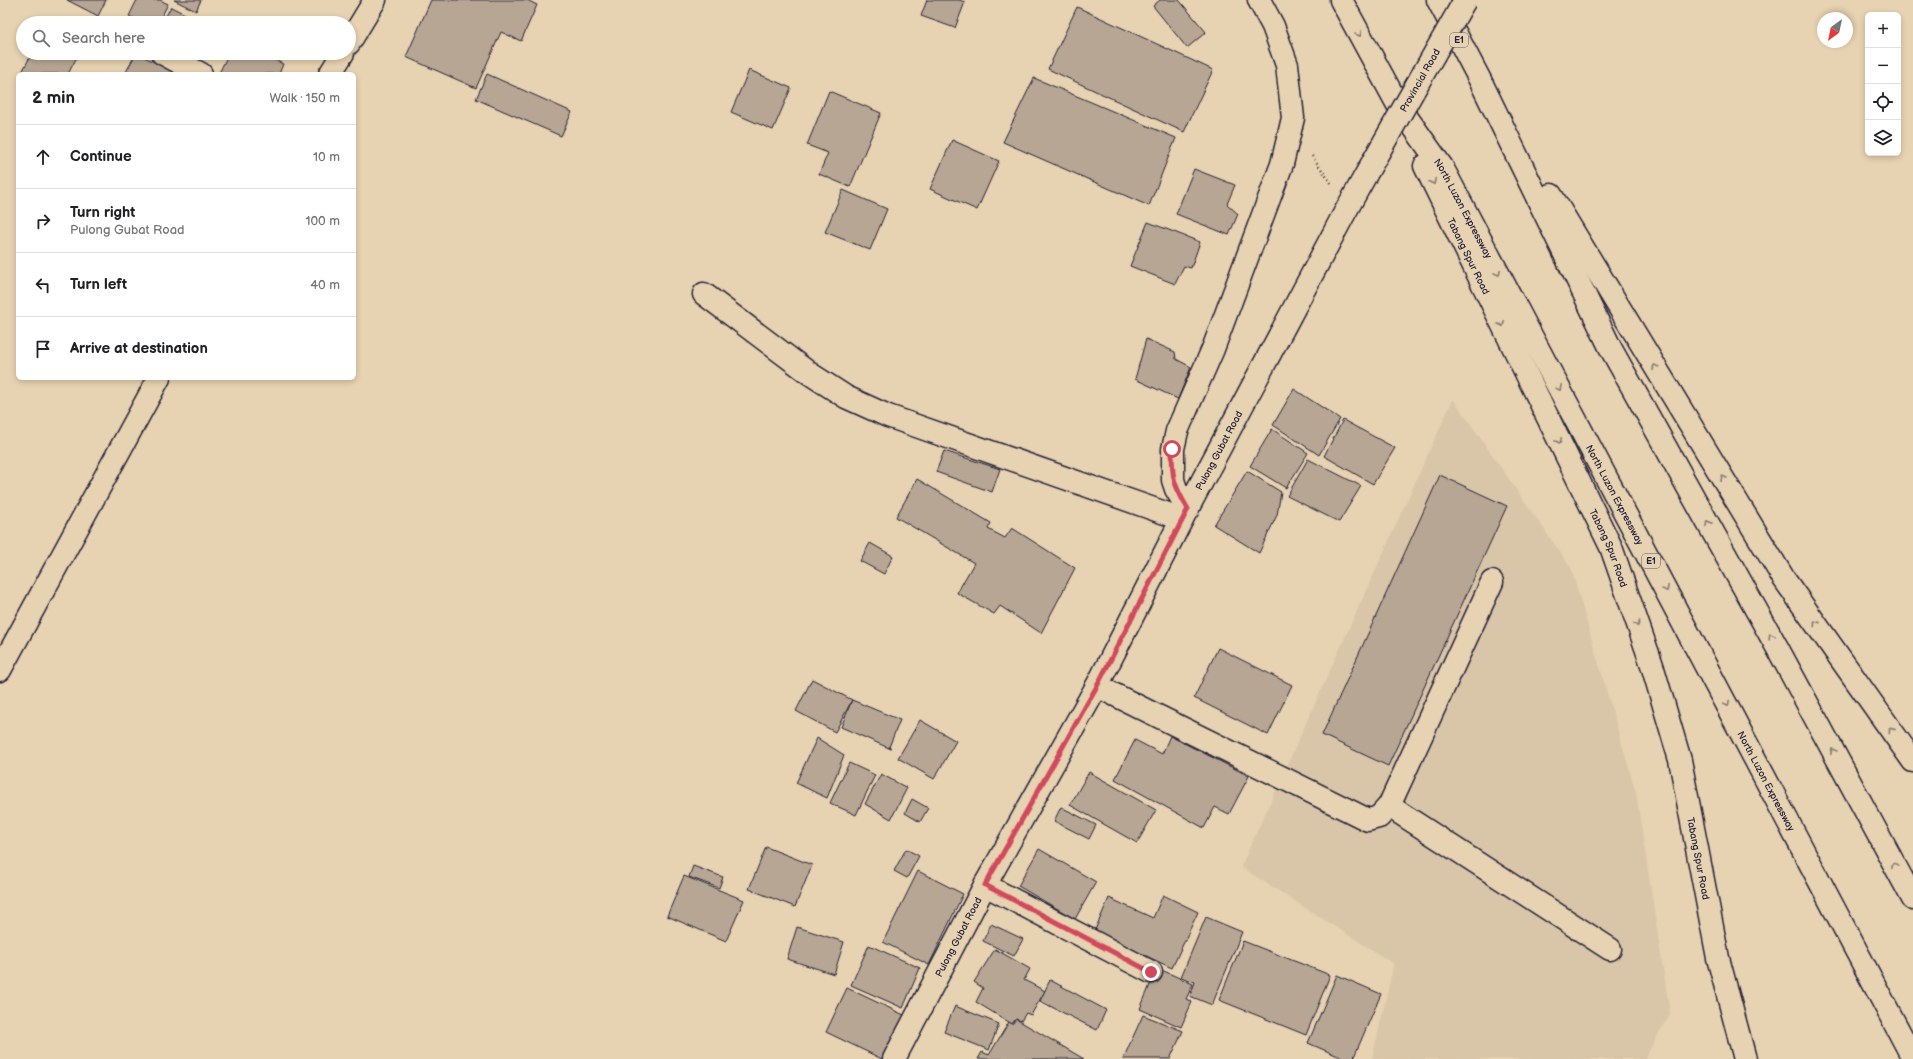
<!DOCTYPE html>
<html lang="en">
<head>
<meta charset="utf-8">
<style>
	:root { --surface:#fff; --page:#f2f2f2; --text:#202124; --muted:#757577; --line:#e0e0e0 }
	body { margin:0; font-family:"Balsamiq Sans",sans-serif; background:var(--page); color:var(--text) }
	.controls { position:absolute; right:12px; top:12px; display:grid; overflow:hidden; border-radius:6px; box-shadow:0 2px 6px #0003 }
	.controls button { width:36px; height:36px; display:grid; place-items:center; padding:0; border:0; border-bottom:1px solid var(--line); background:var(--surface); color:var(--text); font:20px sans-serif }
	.compass { position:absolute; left:1817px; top:12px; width:36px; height:36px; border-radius:50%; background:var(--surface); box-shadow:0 2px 6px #0003; rotate:213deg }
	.stop { position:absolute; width:12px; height:12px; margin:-9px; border:3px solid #d1495b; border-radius:50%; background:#fff }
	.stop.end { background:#d1495b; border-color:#fff; box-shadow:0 1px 4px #0008 }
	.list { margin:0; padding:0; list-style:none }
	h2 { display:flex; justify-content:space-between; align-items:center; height:52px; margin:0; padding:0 16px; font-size:17px }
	h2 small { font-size:13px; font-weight:400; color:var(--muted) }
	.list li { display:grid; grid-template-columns:26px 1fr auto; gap:12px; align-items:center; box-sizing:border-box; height:64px; padding:0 16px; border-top:1px solid var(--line) }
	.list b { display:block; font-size:15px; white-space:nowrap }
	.list p { margin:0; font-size:13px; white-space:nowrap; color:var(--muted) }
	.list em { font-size:13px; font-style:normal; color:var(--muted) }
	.icon { flex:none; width:22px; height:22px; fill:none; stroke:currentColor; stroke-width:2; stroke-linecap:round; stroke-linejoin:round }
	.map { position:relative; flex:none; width:1913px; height:1059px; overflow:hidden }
	.search { position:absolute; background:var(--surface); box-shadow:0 2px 6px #0003; left:16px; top:16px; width:340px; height:44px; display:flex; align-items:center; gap:10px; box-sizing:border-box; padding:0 14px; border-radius:22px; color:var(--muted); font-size:15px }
	.panel { position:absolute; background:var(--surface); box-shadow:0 2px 6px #0003; left:16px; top:72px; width:340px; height:308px; border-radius:6px }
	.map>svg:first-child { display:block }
	.built { fill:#d9c5a8 }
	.building { fill:#b7a693; stroke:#22223b }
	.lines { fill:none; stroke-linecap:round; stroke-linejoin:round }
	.minor-casing { stroke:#22223b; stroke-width:25 }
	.major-casing { stroke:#22223b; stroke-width:25 }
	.highway-casing { stroke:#22223b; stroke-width:25 }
	.path { stroke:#22223b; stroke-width:2.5; stroke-dasharray:1 3; stroke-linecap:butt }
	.minor { stroke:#e7d2b1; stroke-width:22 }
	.major { stroke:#e7d2b1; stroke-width:22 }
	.highway { stroke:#e7d2b1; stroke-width:22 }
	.major-bridge-casing { stroke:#22223b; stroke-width:25; stroke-linecap:butt }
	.major-bridge { stroke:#e7d2b1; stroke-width:22 }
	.oneway { stroke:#847a76 }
	.route { stroke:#d1495b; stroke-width:5 }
	.labels { text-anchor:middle; stroke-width:3; stroke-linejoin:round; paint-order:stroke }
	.shield { fill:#e7d2b1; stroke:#5d575e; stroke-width:1 }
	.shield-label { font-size:9px; font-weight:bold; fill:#22223b }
	.street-label { font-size:10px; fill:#22223b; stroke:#e7d2b1 }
</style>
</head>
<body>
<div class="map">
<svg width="1913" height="1059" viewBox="0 0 1913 1059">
	<rect width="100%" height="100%" fill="#e7d2b1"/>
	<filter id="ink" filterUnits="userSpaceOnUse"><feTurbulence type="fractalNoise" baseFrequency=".025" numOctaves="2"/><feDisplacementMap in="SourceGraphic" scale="8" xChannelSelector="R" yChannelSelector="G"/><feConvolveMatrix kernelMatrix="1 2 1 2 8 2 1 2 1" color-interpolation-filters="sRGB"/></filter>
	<g filter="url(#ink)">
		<polygon class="built" points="1453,399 1571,568 1636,793 1670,1014 1644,1059 1372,1059 1394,964 1241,867"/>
		<g class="building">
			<polygon points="67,0 106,0 98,16"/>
			<polygon points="137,0 160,0 168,4 158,23 143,23 129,16"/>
			<polygon points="174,0 201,0 196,11"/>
			<polygon points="431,0 527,0 537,5 521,41 501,32 476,88 406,57"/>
			<polygon points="927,0 959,0 965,2 955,28 921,16"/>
			<polygon points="1160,0 1179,0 1206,32 1187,48 1153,6"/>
			<polygon points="171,7 203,23 162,23"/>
			<polygon points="1077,7 1213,70 1184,132 1048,69"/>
			<polygon points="32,53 79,53 68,74 21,74"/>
			<polygon points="136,53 137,53 177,74 125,74"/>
			<polygon points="229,53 261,53 283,64 279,74 221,74 219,73"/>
			<polygon points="749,70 791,88 773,130 731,112"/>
			<polygon points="487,74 572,112 561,136 476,99"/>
			<polygon points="1034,78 1176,138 1149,206 1003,142"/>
			<polygon points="829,91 881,113 850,187 819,174 828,153 807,145"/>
			<polygon points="952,140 999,161 977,210 930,189"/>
			<polygon points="1194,169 1235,185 1227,204 1238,214 1229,235 1176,214"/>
			<polygon points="843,190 887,209 870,250 825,232"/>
			<polygon points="1148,222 1200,242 1191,268 1184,266 1175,284 1130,266"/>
			<polygon points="1146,339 1175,352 1176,359 1191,367 1178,399 1135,379"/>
			<polygon points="1294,389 1340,419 1319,455 1273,425"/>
			<polygon points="1343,420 1395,448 1373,484 1324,456"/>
			<polygon points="1272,429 1308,453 1286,488 1250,466"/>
			<polygon points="944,451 1000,469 992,492 936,472"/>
			<polygon points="1308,459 1361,486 1339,522 1287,496"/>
			<polygon points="1247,471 1281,492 1277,515 1259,553 1214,525"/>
			<polygon points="1440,475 1507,506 1388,766 1322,735"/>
			<polygon points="917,479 991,523 988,529 1005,538 1012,528 1075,568 1041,633 1000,606 994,614 957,593 974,563 896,517"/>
			<polygon points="870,543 893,556 884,574 860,561"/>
			<polygon points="1218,648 1292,685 1268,735 1194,698"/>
			<polygon points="812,679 852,700 835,732 796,711"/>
			<polygon points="852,700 900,720 889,747 891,749 841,727"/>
			<polygon points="920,720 956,741 934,779 898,758"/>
			<polygon points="1170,736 1249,776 1229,814 1215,807 1204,828 1115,779 1135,740 1162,754"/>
			<polygon points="817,738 844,755 827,798 796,783"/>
			<polygon points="849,763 875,775 856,815 830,803"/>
			<polygon points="1089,772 1156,810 1137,843 1070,805"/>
			<polygon points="881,774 907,788 891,819 865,804"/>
			<polygon points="912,799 928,808 920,822 905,813"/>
			<polygon points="1061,807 1096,825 1089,839 1054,821"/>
			<polygon points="766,847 812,865 795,907 749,889"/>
			<polygon points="906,849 919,856 907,878 894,871"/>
			<polygon points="1039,849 1096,882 1075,919 1018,886"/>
			<polygon points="693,866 723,877 719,888 689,877"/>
			<polygon points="918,871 963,894 929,965 883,942"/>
			<polygon points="684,876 744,900 726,941 667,916"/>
			<polygon points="1163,895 1198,912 1172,968 1094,932 1109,898 1153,918"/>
			<polygon points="1206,917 1242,932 1212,1005 1190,996 1195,982 1181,977"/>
			<polygon points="991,924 1023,939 1014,956 983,941"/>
			<polygon points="797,927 844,942 834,974 787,959"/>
			<polygon points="1243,941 1330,975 1306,1035 1219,1000"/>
			<polygon points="869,945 920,968 903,1008 851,985"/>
			<polygon points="995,949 1030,969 1024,980 1045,991 1031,1015 1026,1013 1021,1021 1016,1019 1012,1024 976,1002 983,988 974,982"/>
			<polygon points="1157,968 1193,984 1186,999 1192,1002 1181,1027 1140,1009"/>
			<polygon points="1337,975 1381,994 1353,1059 1345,1059 1308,1043"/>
			<polygon points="1050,980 1106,1010 1097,1030 1040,1001"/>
			<polygon points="847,988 906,1016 886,1059 882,1059 826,1032"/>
			<polygon points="955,1006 999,1024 989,1050 944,1032"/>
			<polygon points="1143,1015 1183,1031 1170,1059 1123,1059"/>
			<polygon points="1016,1019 1084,1059 978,1059 982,1052 989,1055 1009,1022 1012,1024"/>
		</g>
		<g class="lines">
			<g class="minor-casing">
				<g id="minor">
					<polyline points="349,43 375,0"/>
					<polyline points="162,53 201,74"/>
					<polyline points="330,74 343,53"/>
					<polyline points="704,294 809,373 846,397 888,416 1182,519"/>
					<polyline points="1188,509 1176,489 1173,480 1173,449 1177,431 1213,349 1282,164 1293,118 1287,65 1273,26 1259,0"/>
					<polyline points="0,670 159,378"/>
					<polyline points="1097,686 1368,820 1379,817 1389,806 1492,582"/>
					<polyline points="1389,806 1610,949"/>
					<polyline points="985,885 1151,972"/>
				</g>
			</g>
			<g class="major-casing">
				<g id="major">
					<path id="s1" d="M894,1059L985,885L1097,686L1182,519L1343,216L1374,160"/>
				</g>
			</g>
			<g class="highway-casing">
				<g id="highway">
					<path id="s2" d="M1341,0L1398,105L1442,167L1913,1058"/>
					<polyline points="1438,0 1480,80 1611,349 1778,649 1913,899"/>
					<path id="s3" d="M1425,166L1611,547L1652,665L1680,760L1718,958L1745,1059"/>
					<polyline points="1551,195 1784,579 1913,761"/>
				</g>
			</g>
			<polyline class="path" points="1312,156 1331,183"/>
			<use href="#minor" class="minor"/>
			<use href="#major" class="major"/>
			<use href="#highway" class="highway"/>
			<g class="major-bridge-casing">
				<g id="major-bridge">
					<path id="s4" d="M1374,160L1465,0"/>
				</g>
			</g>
			<use href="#major-bridge" class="major-bridge"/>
		</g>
		<defs><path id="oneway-chevron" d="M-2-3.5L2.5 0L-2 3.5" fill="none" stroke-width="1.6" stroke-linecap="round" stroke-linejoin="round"/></defs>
		<g class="oneway">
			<use href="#oneway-chevron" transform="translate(1359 34) rotate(62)"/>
			<use href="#oneway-chevron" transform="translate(1433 182) rotate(64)"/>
			<use href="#oneway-chevron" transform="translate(1498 273) rotate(62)"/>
			<use href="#oneway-chevron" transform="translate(1502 324) rotate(64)"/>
			<use href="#oneway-chevron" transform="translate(1655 367) rotate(-121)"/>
			<use href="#oneway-chevron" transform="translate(1559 388) rotate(62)"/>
			<use href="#oneway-chevron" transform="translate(1559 441) rotate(64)"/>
			<use href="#oneway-chevron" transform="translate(1723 478) rotate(-121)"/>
			<use href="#oneway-chevron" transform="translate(1708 523) rotate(-119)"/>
			<use href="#oneway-chevron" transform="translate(1666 589) rotate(62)"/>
			<use href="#oneway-chevron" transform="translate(1816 623) rotate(-125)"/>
			<use href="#oneway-chevron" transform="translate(1637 624) rotate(71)"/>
			<use href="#oneway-chevron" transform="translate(1771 636) rotate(-119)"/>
			<use href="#oneway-chevron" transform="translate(1727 704) rotate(62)"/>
			<use href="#oneway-chevron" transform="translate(1891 730) rotate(-125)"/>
			<use href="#oneway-chevron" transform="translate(1833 751) rotate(-118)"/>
			<use href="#oneway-chevron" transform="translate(1894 865) rotate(-118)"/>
		</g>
	</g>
	<g class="lines" filter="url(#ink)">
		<path class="route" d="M1151,972L985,885L1097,686L1188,509C1173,484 1172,477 1172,449"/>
	</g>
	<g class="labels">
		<g class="shield">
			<rect x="1450" y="33" width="18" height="14" rx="3"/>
			<rect x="1642" y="554" width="18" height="14" rx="3"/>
		</g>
		<g class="shield-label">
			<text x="1459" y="43">E1</text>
			<text x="1651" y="564">E1</text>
		</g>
		<g class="street-label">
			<text dy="4" stroke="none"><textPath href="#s4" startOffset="92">Provincial Road</textPath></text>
			<text dy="4" stroke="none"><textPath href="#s2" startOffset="242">North Luzon Expressway</textPath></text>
			<text dy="4" stroke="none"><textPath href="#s3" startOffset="100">Tabang Spur Road</textPath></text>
			<text dy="4" stroke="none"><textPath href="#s1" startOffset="690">Pulong Gubat Road</textPath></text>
			<text dy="4" stroke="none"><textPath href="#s2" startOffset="566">North Luzon Expressway</textPath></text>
			<text dy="4" stroke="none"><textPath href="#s3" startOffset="424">Tabang Spur Road</textPath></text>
			<text dy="4" stroke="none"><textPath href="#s2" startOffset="890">North Luzon Expressway</textPath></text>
			<text dy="4" stroke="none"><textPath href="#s3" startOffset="748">Tabang Spur Road</textPath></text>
			<text dy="4" stroke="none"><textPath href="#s1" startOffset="138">Pulong Gubat Road</textPath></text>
		</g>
	</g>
</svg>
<div class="controls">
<button>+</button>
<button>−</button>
<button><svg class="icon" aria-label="locate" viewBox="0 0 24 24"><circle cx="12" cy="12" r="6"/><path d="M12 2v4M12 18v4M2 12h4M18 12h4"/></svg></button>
<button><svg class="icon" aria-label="layers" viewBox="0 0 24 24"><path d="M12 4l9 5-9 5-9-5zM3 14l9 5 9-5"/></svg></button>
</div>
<svg class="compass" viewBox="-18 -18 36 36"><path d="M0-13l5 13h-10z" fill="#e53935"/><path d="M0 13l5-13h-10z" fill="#757577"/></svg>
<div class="stop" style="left:1172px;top:449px"></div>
<div class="stop end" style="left:1151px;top:972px"></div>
<div class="search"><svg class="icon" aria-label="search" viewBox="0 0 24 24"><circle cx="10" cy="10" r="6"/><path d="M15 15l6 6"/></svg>Search here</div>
<section class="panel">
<h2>2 min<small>Walk · 150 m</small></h2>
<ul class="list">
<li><svg class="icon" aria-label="ahead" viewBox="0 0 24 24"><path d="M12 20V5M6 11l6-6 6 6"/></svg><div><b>Continue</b></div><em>10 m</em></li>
<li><svg class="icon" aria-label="right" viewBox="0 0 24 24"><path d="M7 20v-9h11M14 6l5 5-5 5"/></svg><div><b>Turn right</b><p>Pulong Gubat Road</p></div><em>100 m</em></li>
<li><svg class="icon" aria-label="left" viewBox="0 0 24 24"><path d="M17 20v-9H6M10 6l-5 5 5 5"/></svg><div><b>Turn left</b></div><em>40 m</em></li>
<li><svg class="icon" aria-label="arrive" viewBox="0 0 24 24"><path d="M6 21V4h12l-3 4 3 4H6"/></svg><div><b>Arrive at destination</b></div></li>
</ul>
</section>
</div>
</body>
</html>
